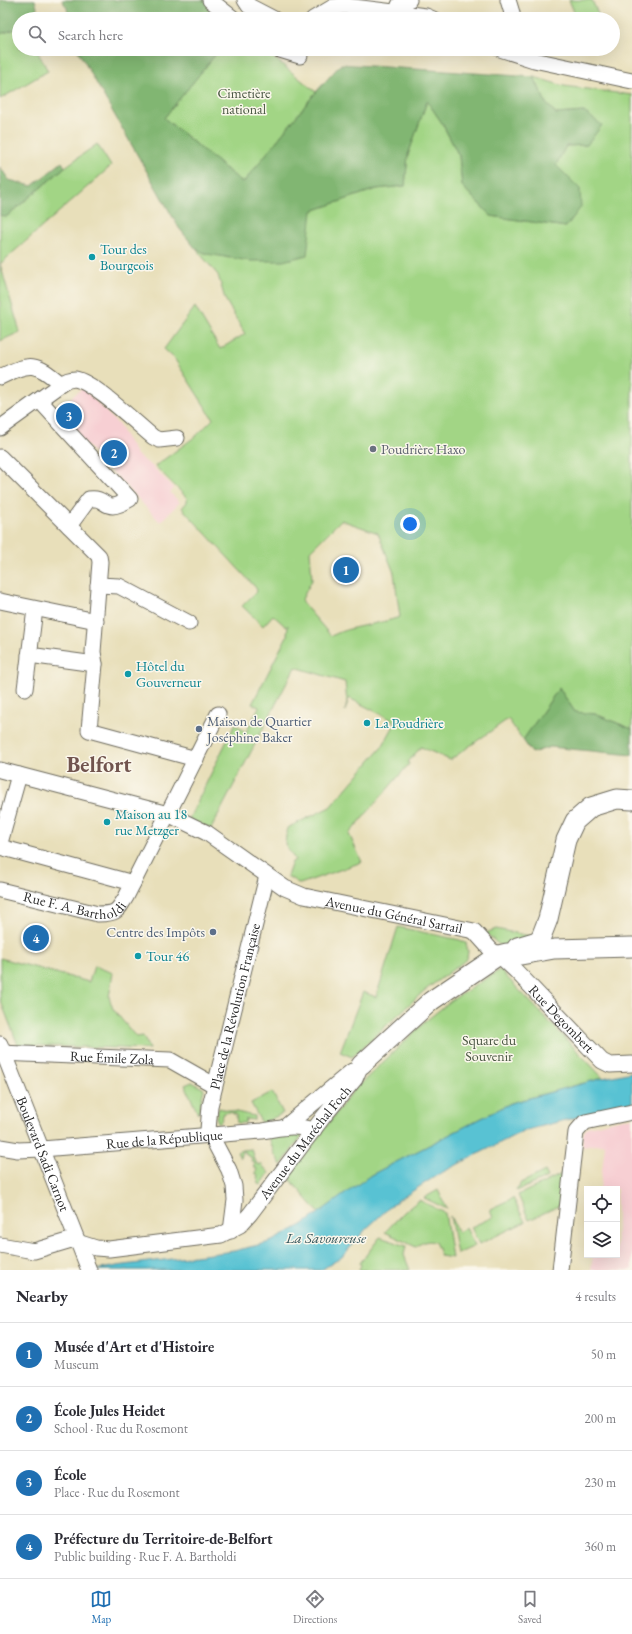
<!DOCTYPE html>
<html lang="en">
<head>
<meta charset="utf-8">
<style>
	:root { --surface:#fff; --page:#f7f7f7; --text:#2b2b33; --muted:#7c7c81; --line:#e1e1e2; --accent:#1f6fb2 }
	body { margin:0; font-family:"EB Garamond",serif; background:var(--page); color:var(--text) }
	.controls { position:absolute; right:12px; bottom:12px; display:grid; overflow:hidden; border-radius:0px; box-shadow:0 4px 16px #0002 }
	.controls button { width:36px; height:36px; display:grid; place-items:center; padding:0; border:0; border-bottom:1px solid var(--line); background:var(--surface); color:var(--text); font:20px sans-serif }
	.you { position:absolute; left:410px; top:524px; width:14px; height:14px; margin:-10px; border:3px solid #fff; border-radius:50%; background:#1a73e8; box-shadow:0 0 0 6px #1a73e833 }
	.badge { display:grid; place-items:center; width:26px; height:26px; border-radius:50%; background:var(--accent); color:#fff; font-size:13px; font-weight:700 }
	.pin { position:absolute; translate:-50% -50%; border:2px solid #fff; box-shadow:0 1px 4px #0006 }
	.list { margin:0; padding:0; list-style:none }
	h2 { display:flex; justify-content:space-between; align-items:center; height:52px; margin:0; padding:0 16px; font-size:17px }
	h2 small { font-size:13px; font-weight:400; color:var(--muted) }
	.list li { display:grid; grid-template-columns:26px 1fr auto; gap:12px; align-items:center; box-sizing:border-box; height:64px; padding:0 16px; border-top:1px solid var(--line) }
	.list b { display:block; font-size:15px; white-space:nowrap }
	.list p { margin:0; font-size:13px; white-space:nowrap; color:var(--muted) }
	.list em { font-size:13px; font-style:normal; color:var(--muted) }
	.icon { flex:none; width:22px; height:22px; fill:none; stroke:currentColor; stroke-width:2; stroke-linecap:round; stroke-linejoin:round }
	.map { position:relative; flex:none; width:632px; height:1270px; overflow:hidden }
	.search { position:absolute; background:var(--surface); box-shadow:0 4px 16px #0002; left:12px; right:12px; top:12px; height:44px; display:flex; align-items:center; gap:10px; box-sizing:border-box; padding:0 14px; border-radius:22px; color:var(--muted); font-size:15px }
	.sheet { height:308px; background:var(--surface) }
	nav { display:flex; justify-content:space-around; align-items:center; box-sizing:border-box; height:56px; border-top:1px solid var(--line); background:var(--surface); font-size:11px; color:var(--muted) }
	nav a { display:grid; justify-items:center; gap:2px }
	nav .on { color:var(--accent) }
	.map>svg:first-child { display:block }
	.built { fill:#f7cfd3 }
	.green { fill:#a2d585; stroke:#668058; fill-rule:evenodd }
	.forest { fill:#81b672; stroke:#56704e }
	.water { fill:#58c2d3; stroke:#42767f }
	.lines { fill:none; stroke-linecap:round; stroke-linejoin:round }
	.minor-casing { stroke:#6d6a5d; stroke-width:17 }
	.major-casing { stroke:#6d6a5d; stroke-width:21 }
	.minor { stroke:#fff; stroke-width:15 }
	.major { stroke:#fff; stroke-width:19 }
	.culture-dot { fill:#0f9aa8; stroke:#fbf7ec; stroke-width:1.5 }
	.worship-dot { fill:#6b7280; stroke:#fbf7ec; stroke-width:1.5 }
	.service-dot { fill:#5c6f8a; stroke:#fbf7ec; stroke-width:1.5 }
	.labels { text-anchor:middle; stroke-width:3; stroke-linejoin:round; paint-order:stroke }
	.park-label { font-size:14px; fill:#495642; stroke:#fbf7ec }
	.culture-label { font-size:14px; fill:#0d838f; stroke:#fbf7ec; text-anchor:start }
	.worship-label { font-size:14px; fill:#5b616d; stroke:#fbf7ec; text-anchor:start }
	.service-label { font-size:14px; fill:#4e5e75; stroke:#fbf7ec; text-anchor:start }
	.street-label { font-size:14px; fill:#2b2b2b; stroke:#fbf7ec }
	.water-label { font-size:15px; font-style:italic; fill:#38585d; stroke:#fbf7ec }
	.town-label { font-size:22px; font-weight:bold; fill:#71544e; stroke:#fbf7ec }
</style>
</head>
<body>
<div class="map">
<svg width="632" height="1270" viewBox="0 0 632 1270">
	<rect width="100%" height="100%" fill="#fbf7ec"/>
	<filter id="ink" filterUnits="userSpaceOnUse"><feTurbulence type="fractalNoise" baseFrequency=".025" numOctaves="2"/><feDisplacementMap in="SourceGraphic" scale="8" xChannelSelector="R" yChannelSelector="G"/><feConvolveMatrix kernelMatrix="1 2 1 2 8 2 1 2 1" color-interpolation-filters="sRGB"/></filter>
	<filter id="wash" filterUnits="userSpaceOnUse"><feTurbulence type="fractalNoise" baseFrequency=".012" numOctaves="4" result="noise"/><feDisplacementMap in="SourceGraphic" scale="16" xChannelSelector="R" yChannelSelector="G"/><feGaussianBlur stdDeviation="0.9" result="paint"/><feColorMatrix in="noise" values="0 0 0 0 0 0 0 0 0 0 0 0 0 0 0 0 0 1.4 0 .05"/><feComposite in="paint" operator="in"/></filter>
	<g filter="url(#wash)">
		<rect width="100%" height="100%" fill="#e8dfba"/>
		<g class="built">
			<polygon points="83,388 118,424 137,455 153,467 174,488 170,493 180,502 160,522 54,411"/>
			<polygon points="632,1117 632,1270 591,1270 593,1255 617,1255 617,1189 600,1189 605,1144 582,1147 583,1134 587,1127"/>
		</g>
		<g class="green">
			<polygon points="569,0 592,0 600,19 577,19"/>
			<polygon points="19,28 19,49 36,49 48,71 0,99 0,34"/>
			<polygon points="220,49 263,49 316,92 243,183 164,118"/>
			<path d="M534,77L564,86L632,95V729L595,714L575,712L559,688L523,740L508,719L450,760L421,747L408,762L409,764L349,834L362,862L300,884L287,876L292,862L295,860L285,844L287,828L330,807L382,747L396,722L349,698L345,711L347,703L345,682L295,667L211,829L189,819L235,724L246,732L259,707L252,704L287,636L288,625L286,627L273,615L263,626L242,606L257,591L256,588L182,508L187,502V498L155,466L196,436L213,419L174,358L164,349L195,307L220,349L245,334L225,299L218,275L196,249L229,258L312,211L376,189L405,186L408,155L427,101L442,123L459,156L462,186L491,216L566,227L565,175L555,165L566,146L587,145L584,112L556,114L546,103ZM341,520L378,533L394,573L400,617C377,625 353,625 331,636L301,601L312,580L310,551Z"/>
			<polygon points="97,144 111,166 0,264 0,215 6,217 65,167"/>
			<polygon points="0,264 20,332 0,341"/>
			<polygon points="398,927 460,940 466,943 468,951 467,959 424,991 352,1057 340,1052 363,992 376,997"/>
			<polygon points="496,929 535,937 503,946 498,944 486,933"/>
			<polygon points="0,958 89,982 94,966 113,973 109,997 113,1009 136,1037 143,1036 149,1049 18,1045 0,999"/>
			<polygon points="500,970 603,1078 511,1103 371,1175 319,1213 288,1177 353,1091 427,1020 452,1000"/>
			<polygon points="192,1082 204,1089 198,1114 185,1085"/>
			<polygon points="272,1092 283,1113 262,1124 251,1103"/>
			<polygon points="219,1108 254,1116 254,1120 246,1119 245,1123 237,1123 236,1115 230,1112 224,1113 220,1123 218,1122 216,1117"/>
			<polygon points="304,1133 281,1165 274,1153 269,1137"/>
			<polygon points="242,1150 252,1149 254,1156 253,1157 258,1165 261,1164 269,1173 261,1185 258,1183 259,1180 257,1178 258,1175 255,1173 257,1169 253,1167 255,1163 251,1161 252,1158 245,1154 246,1152 242,1151 240,1158 237,1152"/>
			<polygon points="545,1171 548,1177 517,1191 516,1189 520,1187 519,1184"/>
			<polygon points="562,1174 559,1206 529,1220 518,1195"/>
			<polygon points="438,1190 447,1209 424,1198"/>
			<polygon points="513,1198 525,1222 479,1244 471,1227 493,1217 490,1209"/>
			<path d="M419,1200L445,1213L452,1258L441,1256L435,1242C427,1240 422,1242 416,1247L385,1232L403,1213Z"/>
			<polygon points="450,1216 458,1232 466,1228 475,1246 457,1254"/>
			<polygon points="380,1237 406,1246 404,1255 410,1270 360,1270 359,1268 361,1266 360,1263"/>
		</g>
		<g class="forest">
			<polygon points="0,0 35,0 37,8 30,19 19,19 19,28 0,34"/>
			<polygon points="62,0 221,0 228,19 69,19 67,8"/>
			<polygon points="77,49 220,49 164,118 243,183 316,92 341,64 534,77 546,103 556,114 584,112 602,125 587,145 566,146 556,165 580,189 581,207 566,227 491,216 462,186 459,156 442,123 427,101 408,155 405,186 376,189 312,211 307,255 283,261 250,261 207,254 196,249 179,228"/>
			<polygon points="62,162 65,167 6,217 0,215 0,167 9,180 32,186"/>
			<polygon points="559,688 575,712 595,714 632,729 632,755 550,747 532,753 523,740"/>
		</g>
		<polygon class="water" points="632,1072 632,1103 523,1131 439,1174 394,1203 366,1229 342,1257 321,1270 95,1270 117,1266 234,1251 270,1242 302,1225 371,1175 511,1103 603,1078"/>
	</g>
	<g filter="url(#ink)">
		<g class="lines">
			<g class="minor-casing">
				<g id="minor">
					<polyline points="210,0 234,19"/>
					<polyline points="245,0 249,6 274,19"/>
					<polyline points="508,0 512,13 510,19"/>
					<polyline points="397,11 399,5 409,0"/>
					<polyline points="313,19 333,7 345,6 426,16 433,19"/>
					<polyline points="277,49 300,56"/>
					<polyline points="500,49 534,60 632,81"/>
					<path d="M0,377C31,362 35,362 61,384"/>
					<path d="M40,401L130,499C102,516 109,496 89,499L69,526"/>
					<path d="M0,428L61,384C65,381 69,379 75,379C94,382 137,424 153,437L159,440L177,438"/>
					<polyline points="0,457 99,556 100,562 93,652 95,664 89,730 196,759"/>
					<polyline points="98,585 119,586 189,623"/>
					<polyline points="0,601 96,621"/>
					<polyline points="29,655 95,664"/>
					<polyline points="25,689 35,609"/>
					<path id="s1" d="M0,770L168,814L207,833L285,888L304,896L474,931L491,950L499,955L516,971L602,1061L610,1065L632,1064"/>
					<polyline points="0,843 19,775"/>
					<polyline points="0,847 133,883"/>
					<path id="s2" d="M0,890L98,914C116,914 117,912 126,897L218,714"/>
					<path id="s3" d="M0,1044L89,1270"/>
					<path id="s4" d="M0,1053L170,1060L214,1085"/>
					<polyline points="286,1126 352,1071"/>
					<path id="s5" d="M0,1147L18,1150L42,1149L262,1131C282,1128 293,1124 314,1130"/>
					<path id="s6" d="M231,1231L235,1200L234,1186L229,1170L208,1130L210,1106L267,876"/>
					<path id="s7" d="M0,1245L34,1251L71,1240L96,1248L109,1249L221,1235L240,1225L250,1214L324,1116L355,1079L361,1065"/>
					<polyline points="560,1270 576,1132 585,1122 632,1112"/>
				</g>
			</g>
			<g class="major-casing">
				<g id="major">
					<polyline points="517,947 537,941 541,937 548,919 566,840 575,821 591,807 617,799 632,800"/>
					<polyline points="361,1065 431,1001 499,955 507,953 521,955 554,949 632,947"/>
				</g>
			</g>
			<use href="#minor" class="minor"/>
			<use href="#major" class="major"/>
		</g>
	</g>
	<g class="culture-dot">
		<circle cx="92" cy="257" r="4"/>
		<circle cx="128" cy="674" r="4"/>
		<circle cx="367" cy="723" r="4"/>
		<circle cx="107" cy="822" r="4"/>
		<circle cx="138" cy="956" r="4"/>
	</g>
	<circle class="worship-dot" cx="373" cy="449" r="4"/>
	<g class="service-dot">
		<circle cx="199" cy="729" r="4"/>
		<circle cx="213" cy="932" r="4"/>
	</g>
	<g class="labels">
		<g class="park-label">
			<text x="244" y="98">Cimetière<tspan x="244" dy="16">national</tspan></text>
			<text x="489" y="1045">Square du<tspan x="489" dy="16">Souvenir</tspan></text>
		</g>
		<g class="culture-label">
			<text x="100" y="254">Tour des<tspan x="100" dy="16">Bourgeois</tspan></text>
			<text x="136" y="671">Hôtel du<tspan x="136" dy="16">Gouverneur</tspan></text>
			<text x="375" y="728">La Poudrière</text>
			<text x="115" y="819">Maison au 18<tspan x="115" dy="16">rue Metzger</tspan></text>
			<text x="146" y="961">Tour 46</text>
		</g>
		<g class="worship-label">
			<text x="381" y="454">Poudrière Haxo</text>
		</g>
		<g class="service-label">
			<text x="207" y="726">Maison de Quartier<tspan x="207" dy="16">Joséphine Baker</tspan></text>
			<text x="205" y="937" text-anchor="end">Centre des Impôts</text>
		</g>
		<g class="street-label">
			<text dy="5" stroke="none"><textPath href="#s2" startOffset="77">Rue F. A. Bartholdi</textPath></text>
			<text dy="5" stroke="none"><textPath href="#s1" startOffset="425">Avenue du Général Sarrail</textPath></text>
			<text dy="5" stroke="none"><textPath href="#s6" startOffset="234">Place de la Révolution Française</textPath></text>
			<text dy="5" stroke="none"><textPath href="#s1" startOffset="631">Rue Degombert</textPath></text>
			<text dy="5" stroke="none"><textPath href="#s4" startOffset="112">Rue Émile Zola</textPath></text>
			<text dy="5" stroke="none"><textPath href="#s5" startOffset="165">Rue de la République</textPath></text>
			<text dy="5" stroke="none"><textPath href="#s7" startOffset="352">Avenue du Maréchal Foch</textPath></text>
			<text dy="5" stroke="none"><textPath href="#s3" startOffset="118">Boulevard Sadi Carnot</textPath></text>
		</g>
		<g class="water-label">
			<text x="326" y="1243">La Savoureuse</text>
		</g>
		<g class="town-label">
			<text x="99" y="772">Belfort</text>
		</g>
	</g>
</svg>
<div class="controls">
<button><svg class="icon" aria-label="locate" viewBox="0 0 24 24"><circle cx="12" cy="12" r="6"/><path d="M12 2v4M12 18v4M2 12h4M18 12h4"/></svg></button>
<button><svg class="icon" aria-label="layers" viewBox="0 0 24 24"><path d="M12 4l9 5-9 5-9-5zM3 14l9 5 9-5"/></svg></button>
</div>
<div class="you"></div>
<div class="pin badge" style="left:346px;top:570px">1</div>
<div class="pin badge" style="left:114px;top:453px">2</div>
<div class="pin badge" style="left:69px;top:416px">3</div>
<div class="pin badge" style="left:36px;top:938px">4</div>
<div class="search"><svg class="icon" aria-label="search" viewBox="0 0 24 24"><circle cx="10" cy="10" r="6"/><path d="M15 15l6 6"/></svg>Search here</div>
</div>
<section class="sheet">
<h2>Nearby<small>4 results</small></h2>
<ul class="list">
<li><span class="badge">1</span><div><b>Musée d'Art et d'Histoire</b><p>Museum</p></div><em>50 m</em></li>
<li><span class="badge">2</span><div><b>École Jules Heidet</b><p>School · Rue du Rosemont</p></div><em>200 m</em></li>
<li><span class="badge">3</span><div><b>École</b><p>Place · Rue du Rosemont</p></div><em>230 m</em></li>
<li><span class="badge">4</span><div><b>Préfecture du Territoire-de-Belfort</b><p>Public building · Rue F. A. Bartholdi</p></div><em>360 m</em></li>
</ul>
</section>
<nav>
<a class="on"><svg class="icon" aria-label="map" viewBox="0 0 24 24"><path d="M3 6l6-2 6 2 6-2v14l-6 2-6-2-6 2zM9 4v14M15 6v14"/></svg>Map</a>
<a><svg class="icon" aria-label="directions" viewBox="0 0 24 24"><path d="M12 3l9 9-9 9-9-9zM9 14v-3h6M13 9l2 2-2 2"/></svg>Directions</a>
<a><svg class="icon" aria-label="saved" viewBox="0 0 24 24"><path d="M7 4h10v16l-5-4-5 4z"/></svg>Saved</a>
</nav>
</body>
</html>
